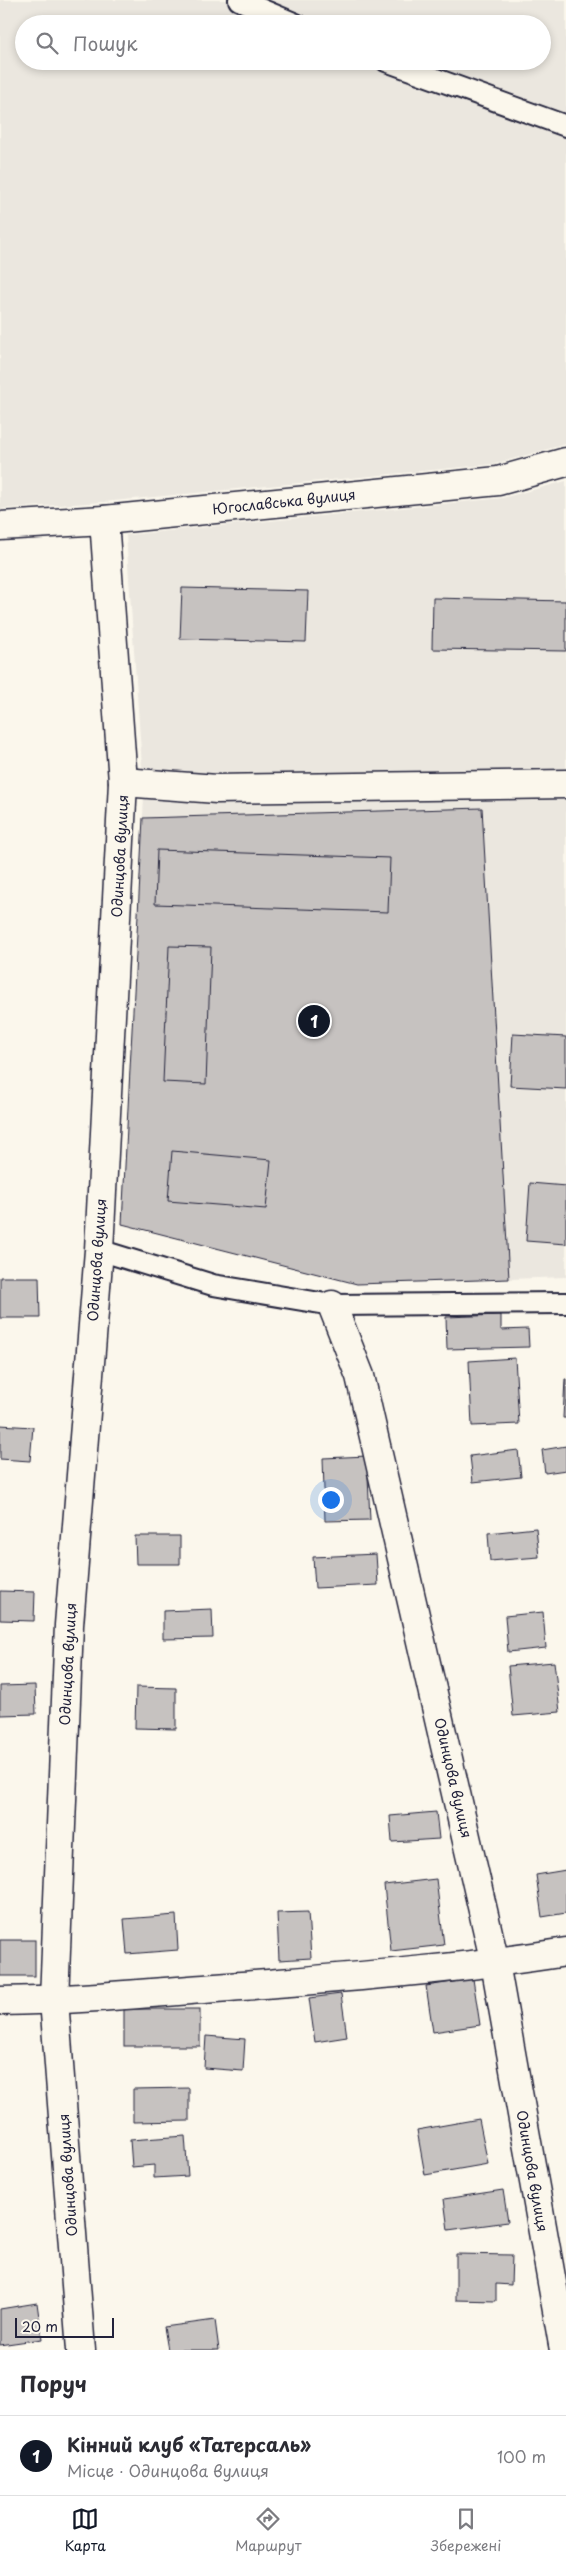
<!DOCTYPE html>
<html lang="uk">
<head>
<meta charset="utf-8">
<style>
	:root { --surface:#fff; --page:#f7f7f7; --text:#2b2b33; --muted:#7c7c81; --line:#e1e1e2; --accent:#111827 }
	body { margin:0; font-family:"Playpen Sans",sans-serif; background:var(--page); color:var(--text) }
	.scale { position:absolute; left:15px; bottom:12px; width:99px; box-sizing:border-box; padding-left:5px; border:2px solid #22223b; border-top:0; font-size:14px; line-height:18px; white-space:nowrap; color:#22223b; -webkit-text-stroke:4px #fbf7ec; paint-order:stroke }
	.you { position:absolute; left:330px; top:1499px; width:18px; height:18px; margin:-12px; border:4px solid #fff; border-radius:50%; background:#1a73e8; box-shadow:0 0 0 8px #1a73e833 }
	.badge { display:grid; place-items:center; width:32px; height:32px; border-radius:50%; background:var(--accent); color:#fff; font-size:16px; font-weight:700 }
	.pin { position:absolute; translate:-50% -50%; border:2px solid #fff; box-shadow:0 1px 5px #0006 }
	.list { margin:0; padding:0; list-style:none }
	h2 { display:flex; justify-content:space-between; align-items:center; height:65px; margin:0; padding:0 20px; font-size:21px }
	h2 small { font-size:16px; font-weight:400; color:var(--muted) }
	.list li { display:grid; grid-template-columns:32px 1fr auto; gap:15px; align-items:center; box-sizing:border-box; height:80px; padding:0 20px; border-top:1px solid var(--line) }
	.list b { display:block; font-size:19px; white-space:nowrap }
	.list p { margin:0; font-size:16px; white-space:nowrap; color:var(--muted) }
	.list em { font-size:16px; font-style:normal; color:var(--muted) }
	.icon { flex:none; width:28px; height:28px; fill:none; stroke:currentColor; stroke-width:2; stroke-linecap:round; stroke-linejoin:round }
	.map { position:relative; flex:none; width:566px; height:2350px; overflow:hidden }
	.search { position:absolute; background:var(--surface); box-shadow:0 2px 8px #0003; left:15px; right:15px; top:15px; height:55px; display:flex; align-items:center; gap:12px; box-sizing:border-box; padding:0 18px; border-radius:28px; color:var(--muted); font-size:19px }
	.sheet { height:145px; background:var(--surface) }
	nav { display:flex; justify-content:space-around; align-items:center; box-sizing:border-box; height:70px; border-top:1px solid var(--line); background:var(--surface); font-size:14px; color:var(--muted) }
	nav a { display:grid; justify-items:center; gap:2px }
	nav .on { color:var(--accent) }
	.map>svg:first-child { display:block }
	.built { fill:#ebe7df; fill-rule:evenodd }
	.building { fill:#c6c2c0; stroke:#22223b }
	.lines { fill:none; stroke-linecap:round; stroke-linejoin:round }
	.service-casing { stroke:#22223b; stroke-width:24 }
	.minor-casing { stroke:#22223b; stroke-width:31 }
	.secondary-casing { stroke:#22223b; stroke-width:31 }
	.service { stroke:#fbf7ec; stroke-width:20 }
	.minor { stroke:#fbf7ec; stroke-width:28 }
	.secondary { stroke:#fbf7ec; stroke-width:28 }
	.labels { text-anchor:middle; stroke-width:4.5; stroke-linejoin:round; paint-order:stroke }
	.street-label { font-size:14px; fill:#22223b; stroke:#fbf7ec }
</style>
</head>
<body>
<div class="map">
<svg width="566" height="2350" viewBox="0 0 566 2350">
	<rect width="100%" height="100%" fill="#fbf7ec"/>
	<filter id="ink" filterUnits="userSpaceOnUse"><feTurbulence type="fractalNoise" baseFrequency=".02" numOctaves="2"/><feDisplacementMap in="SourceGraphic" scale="10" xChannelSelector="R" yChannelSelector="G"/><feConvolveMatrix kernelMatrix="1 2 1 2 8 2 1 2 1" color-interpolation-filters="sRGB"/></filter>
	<g filter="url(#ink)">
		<g class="built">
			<path d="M0,0H566V444L495,464L103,502L0,509ZM24,24H542V61H24Z"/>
			<polygon points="566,481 566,1277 357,1284 122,1224 144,796 126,535 502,498"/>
		</g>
		<g class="building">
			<polygon points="182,588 308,591 306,642 180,639"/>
			<polygon points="433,598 566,601 566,651 432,649"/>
			<polygon points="482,808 509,1279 357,1284 122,1224 143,818"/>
			<polygon points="157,850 390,858 388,912 155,904"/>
			<polygon points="169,946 211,947 206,1084 163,1082"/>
			<polygon points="513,1034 566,1037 566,1089 510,1086"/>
			<polygon points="172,1151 271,1160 266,1209 168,1201"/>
			<polygon points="530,1183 566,1186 566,1244 526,1241"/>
			<polygon points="0,1277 39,1277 40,1318 0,1318"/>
			<polygon points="501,1315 501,1330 528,1329 529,1347 447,1349 446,1317"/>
			<polygon points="515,1358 519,1424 472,1426 469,1361"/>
			<polygon points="565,1379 566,1379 566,1418 563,1418"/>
			<polygon points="0,1425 33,1427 30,1461 0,1459"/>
			<polygon points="566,1446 566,1470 545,1473 542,1450"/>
			<polygon points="518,1450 521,1477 473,1482 470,1456"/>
			<polygon points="367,1456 370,1520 325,1521 323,1458"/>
			<polygon points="536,1528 539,1557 490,1561 488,1533"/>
			<polygon points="135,1536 180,1536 180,1564 136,1564"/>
			<polygon points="376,1554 378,1585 315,1588 313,1557"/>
			<polygon points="0,1591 35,1592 34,1621 0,1620"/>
			<polygon points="212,1609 213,1638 163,1639 163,1611"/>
			<polygon points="543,1612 546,1648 508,1652 505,1616"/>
			<polygon points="554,1662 560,1712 513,1716 508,1666"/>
			<polygon points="35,1685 36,1714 0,1715 0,1686"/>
			<polygon points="136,1687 176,1688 176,1729 135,1728"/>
			<polygon points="436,1812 439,1839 392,1842 390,1816"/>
			<polygon points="566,1870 566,1913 542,1917 536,1875"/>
			<polygon points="436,1879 444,1945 391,1951 384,1885"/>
			<polygon points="308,1912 311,1958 279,1960 277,1913"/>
			<polygon points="176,1915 178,1950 127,1954 124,1919"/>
			<rect x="0" y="1940" width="35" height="36"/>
			<polygon points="473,1979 480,2025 433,2032 426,1986"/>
			<polygon points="341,1994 347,2037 315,2042 309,1998"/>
			<rect x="124" y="2009" width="76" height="37"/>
			<polygon points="206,2036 245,2039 243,2071 204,2068"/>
			<polygon points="189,2088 189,2121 133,2122 133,2089"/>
			<polygon points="479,2119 488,2164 425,2175 417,2130"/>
			<polygon points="185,2136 188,2176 154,2178 154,2165 132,2167 130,2140"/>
			<polygon points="503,2190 508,2222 448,2230 444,2199"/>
			<polygon points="456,2254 512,2255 511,2285 496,2284 496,2301 456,2300"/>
			<polygon points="37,2303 42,2339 0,2345 0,2309"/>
			<polygon points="215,2320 219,2350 168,2350 164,2327"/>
		</g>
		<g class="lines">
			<g class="service-casing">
				<g id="service">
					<polyline points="239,0 296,24"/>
					<polyline points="386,61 566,126"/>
					<polyline points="99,1250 213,1285 332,1305 566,1303"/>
				</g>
			</g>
			<g class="minor-casing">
				<g id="minor">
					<polyline points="123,782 217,789 566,784"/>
					<polyline points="332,1305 360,1376 495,1963 564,2350"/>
					<path d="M0,2001C81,2000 161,1992 242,1986C350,1977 459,1969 566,1952"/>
					<polyline points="81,2350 54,2000 69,1625 99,1250 123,782 104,520"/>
				</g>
			</g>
			<g class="secondary-casing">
				<polyline id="secondary" points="0,526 104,520 498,481 566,462"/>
			</g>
			<use href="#service" class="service"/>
			<use href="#minor" class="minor"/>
			<use href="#secondary" class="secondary"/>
		</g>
	</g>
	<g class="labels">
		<g class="street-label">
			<text transform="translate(284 502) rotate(-6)" y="5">Югославська вулиця</text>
			<text transform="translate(120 856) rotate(-87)" y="5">Одинцова вулиця</text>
			<text transform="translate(97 1260) rotate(-86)" y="5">Одинцова вулиця</text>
			<text transform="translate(68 1664) rotate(-87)" y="5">Одинцова вулиця</text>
			<text transform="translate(453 1778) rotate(77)" y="5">Одинцова вулиця</text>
			<text transform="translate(532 2171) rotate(80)" y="5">Одинцова вулиця</text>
			<text transform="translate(68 2175) rotate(-94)" y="5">Одинцова вулиця</text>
		</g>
	</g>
</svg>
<div class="scale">20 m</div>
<div class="you"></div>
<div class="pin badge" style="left:314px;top:1021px">1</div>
<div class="search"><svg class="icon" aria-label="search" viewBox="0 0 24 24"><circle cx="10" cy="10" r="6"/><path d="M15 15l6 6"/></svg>Пошук</div>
</div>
<section class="sheet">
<h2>Поруч<small></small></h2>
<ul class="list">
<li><span class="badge">1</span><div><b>Кінний клуб «Татерсаль»</b><p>Місце · Одинцова вулиця</p></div><em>100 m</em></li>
</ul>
</section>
<nav>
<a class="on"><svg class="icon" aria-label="map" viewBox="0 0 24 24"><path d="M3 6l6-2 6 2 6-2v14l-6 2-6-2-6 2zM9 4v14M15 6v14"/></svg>Карта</a>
<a><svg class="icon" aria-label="directions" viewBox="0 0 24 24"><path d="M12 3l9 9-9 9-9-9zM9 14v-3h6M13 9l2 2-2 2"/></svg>Маршрут</a>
<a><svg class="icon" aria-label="saved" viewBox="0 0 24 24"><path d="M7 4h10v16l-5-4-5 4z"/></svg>Збережені</a>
</nav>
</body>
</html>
